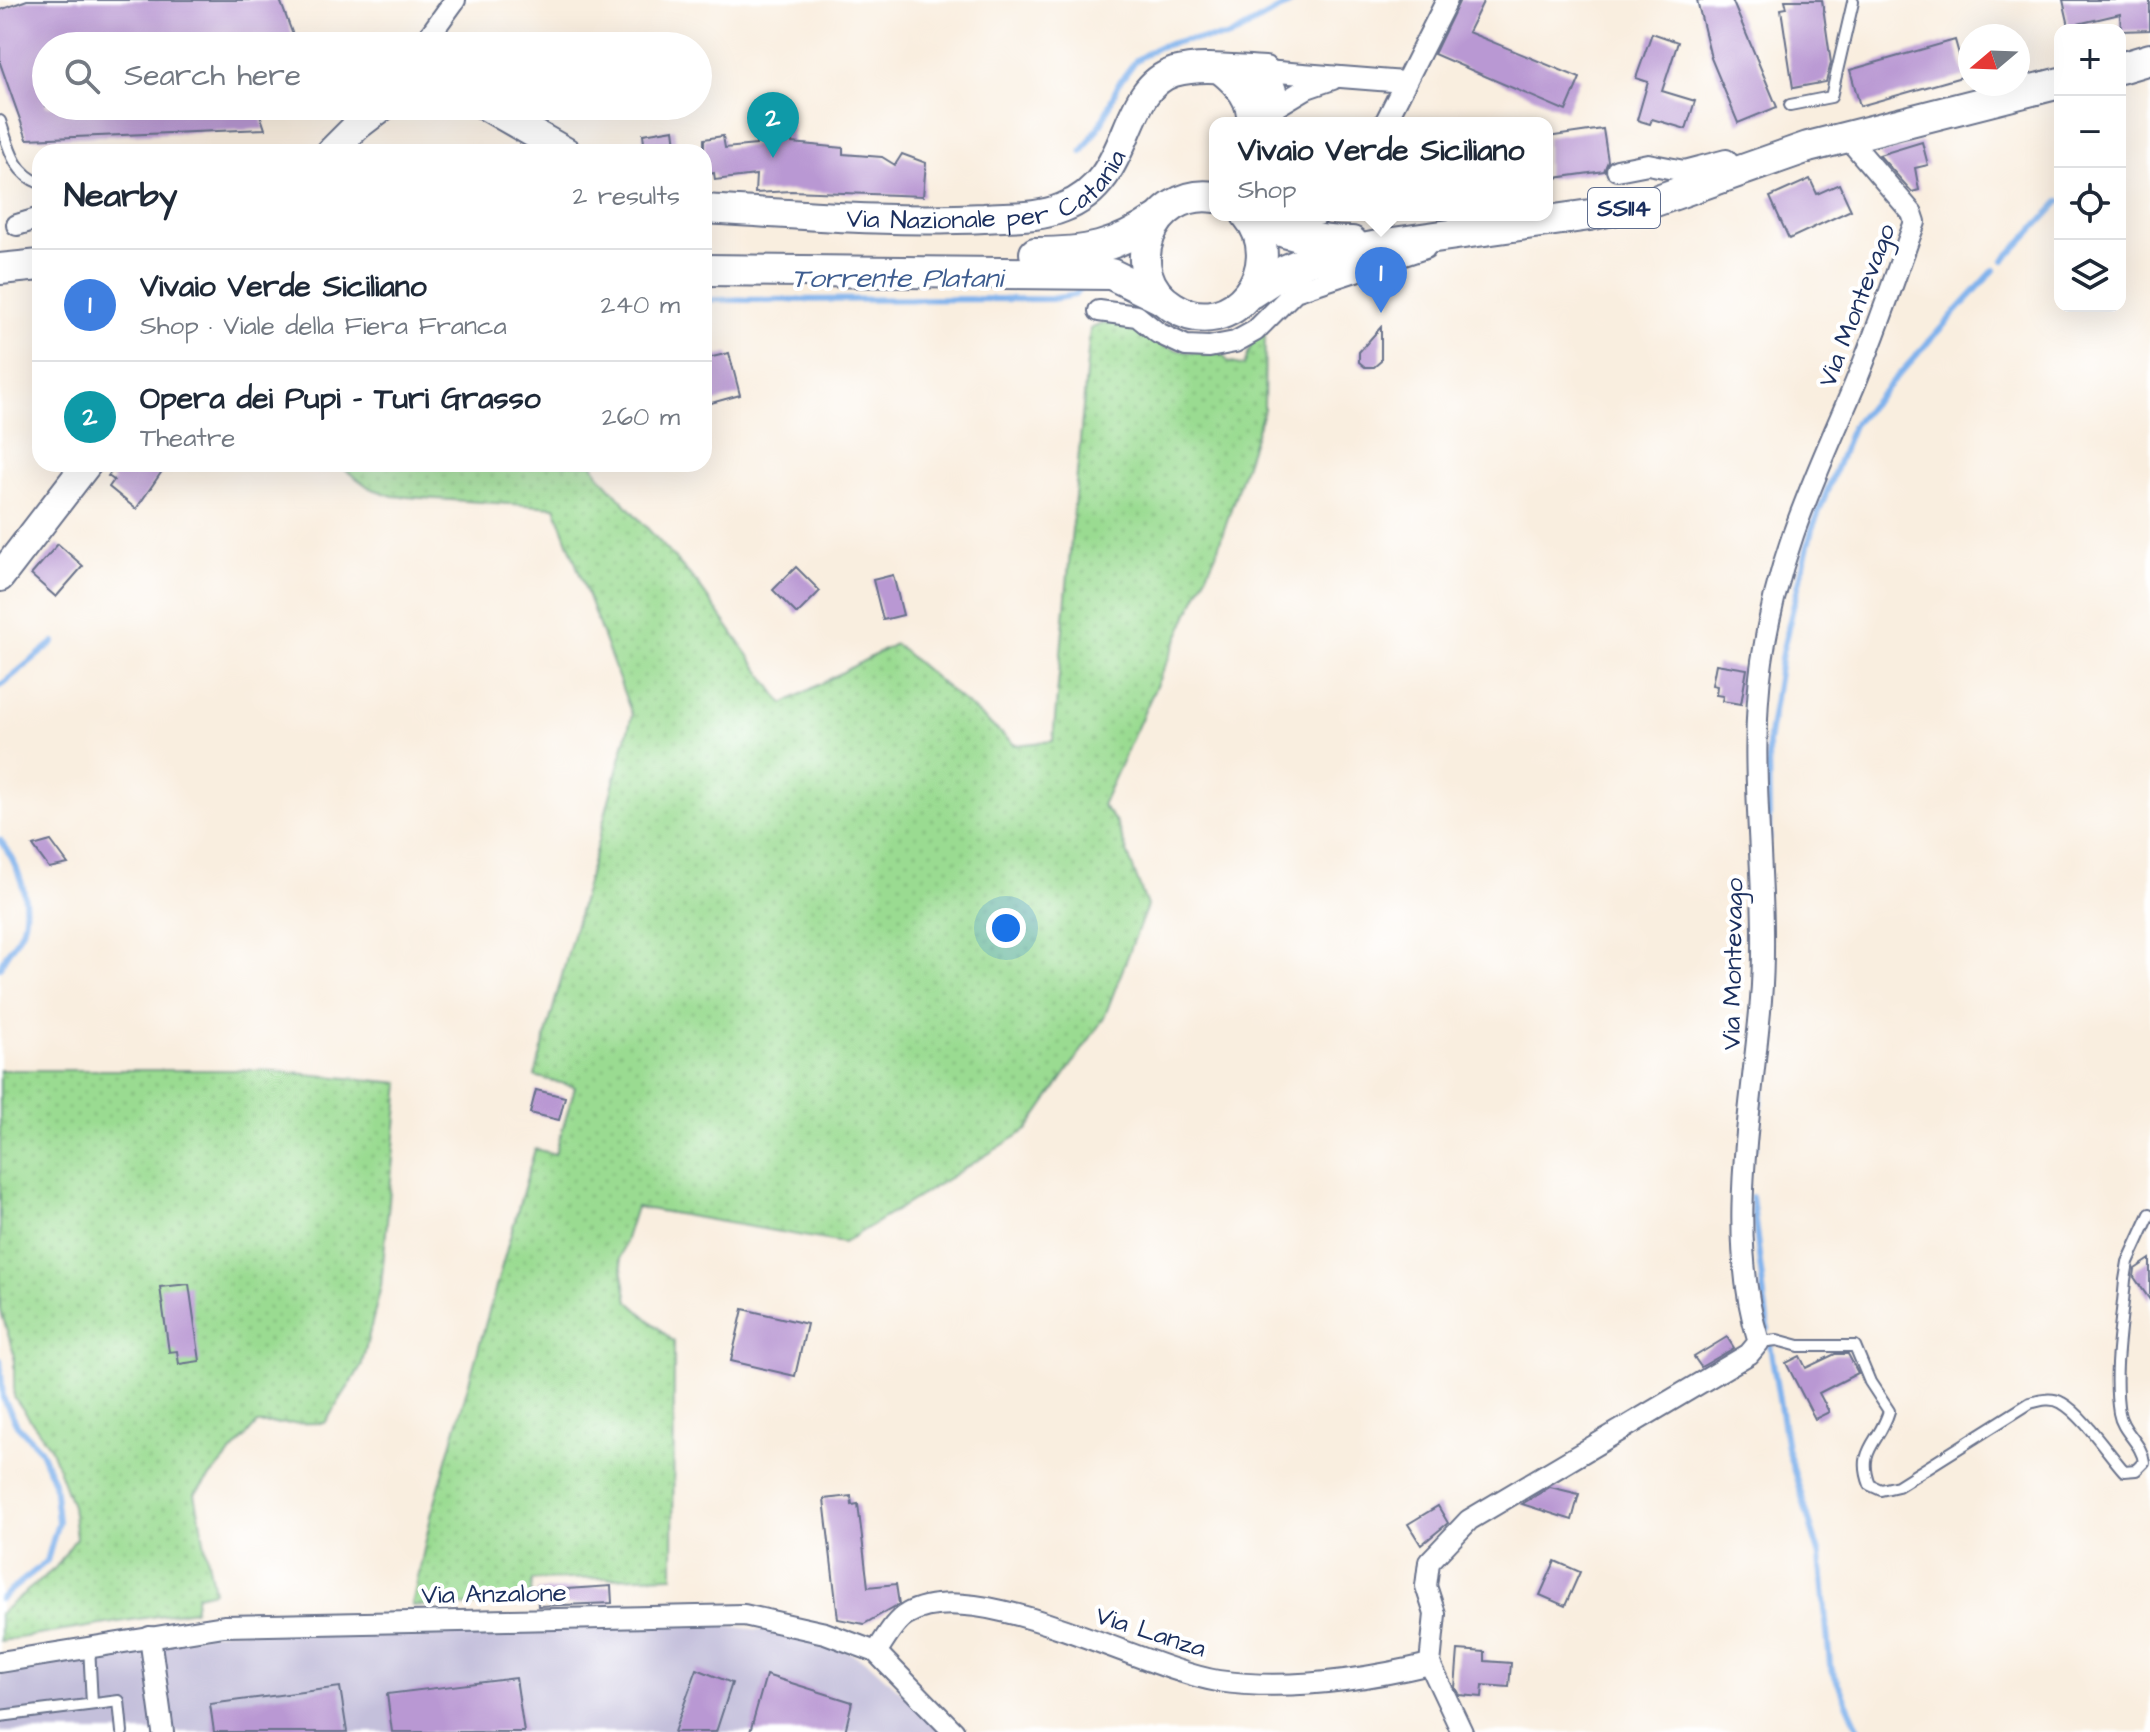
<!DOCTYPE html>
<html lang="en">
<head>
<meta charset="utf-8">
<style>
	:root { --surface:#fff; --page:#f6f6f7; --text:#1f2937; --muted:#747a83; --line:#e0e1e3; --accent:#ea580c }
	body { margin:0; font-family:"Architects Daughter",sans-serif; background:var(--page); color:var(--text) }
	.controls { position:absolute; right:24px; top:24px; display:grid; overflow:hidden; border-radius:16px; box-shadow:0 8px 32px #0002 }
	.controls button { width:72px; height:72px; display:grid; place-items:center; padding:0; border:0; border-bottom:2px solid var(--line); background:var(--surface); color:var(--text); font:40px sans-serif }
	.compass { position:absolute; left:1958px; top:24px; width:72px; height:72px; border-radius:50%; background:var(--surface); box-shadow:0 8px 32px #0002; rotate:251deg }
	.you { position:absolute; left:1006px; top:928px; width:28px; height:28px; margin:-20px; border:6px solid #fff; border-radius:50%; background:#1a73e8; box-shadow:0 0 0 12px #1a73e833 }
	.badge { display:grid; place-items:center; width:52px; height:52px; border-radius:50%; background:var(--accent); color:#fff; font-size:26px; font-weight:700 }
	.pin { position:absolute; translate:-50% -66px; filter:drop-shadow(0 2px 4px #0008) }
	.pin::after { content:''; position:absolute; top:42px; width:28px; height:24px; background:inherit; clip-path:polygon(0 0,100% 0,50% 100%) }
	.popup { position:absolute; left:1209px; top:117px; width:344px; height:104px; box-sizing:border-box; display:grid; place-content:center; border-radius:16px; background:var(--surface); filter:drop-shadow(0 2px 6px #0005); font-size:26px; white-space:nowrap; color:var(--muted) }
	.popup b { font-size:30px; color:var(--text) }
	.popup::after { content:''; position:absolute; left:50%; top:100%; margin-left:-16px; border:16px solid transparent; border-top-color:var(--surface) }
	.list { margin:0; padding:0; list-style:none }
	h2 { display:flex; justify-content:space-between; align-items:center; height:104px; margin:0; padding:0 32px; font-size:34px }
	h2 small { font-size:26px; font-weight:400; color:var(--muted) }
	.list li { display:grid; grid-template-columns:52px 1fr auto; gap:24px; align-items:center; box-sizing:border-box; height:112px; padding:0 32px; border-top:2px solid var(--line) }
	.list b { display:block; font-size:30px; white-space:nowrap }
	.list p { margin:0; font-size:26px; white-space:nowrap; color:var(--muted) }
	.list em { font-size:26px; font-style:normal; color:var(--muted) }
	.icon { flex:none; width:44px; height:44px; fill:none; stroke:currentColor; stroke-width:2; stroke-linecap:round; stroke-linejoin:round }
	.map { position:relative; flex:none; width:2150px; height:1732px; overflow:hidden }
	.search { position:absolute; background:var(--surface); box-shadow:0 8px 32px #0002; left:32px; top:32px; width:680px; height:88px; display:flex; align-items:center; gap:20px; box-sizing:border-box; padding:0 28px; border-radius:44px; color:var(--muted); font-size:30px }
	.panel { position:absolute; background:var(--surface); box-shadow:0 8px 32px #0002; left:32px; top:144px; width:680px; height:328px; border-radius:24px }
	.map>svg:first-child { display:block }
	.industrial { fill:#c4c0db }
	.grass { fill:url(#grass-dots); stroke:#5a8578; stroke-width:2 }
	.lines { fill:none; stroke-linecap:round; stroke-linejoin:round }
	.stream { stroke:#80b2ec; stroke-width:6 }
	.building { fill:#b998d3 }
	.lane-casing { stroke:#69728b; stroke-width:14 }
	.street-casing { stroke:#69728b; stroke-width:24 }
	.secondary-casing { stroke:#69728b; stroke-width:32 }
	.primary-casing { stroke:#69728b; stroke-width:34 }
	.lane { stroke:#fff; stroke-width:10 }
	.street { stroke:#fff; stroke-width:20 }
	.secondary { stroke:#fff; stroke-width:28 }
	.primary { stroke:#fff; stroke-width:30 }
	.labels { text-anchor:middle; stroke-width:8; stroke-linejoin:round; paint-order:stroke }
	.shield { fill:#fff; stroke:#5f6d8e; stroke-width:2 }
	.shield-label { font-size:24px; font-weight:bold; fill:#1b2f5e }
	.street-label { font-size:26px; fill:#1b2f5e; stroke:#fff }
	.water-label { font-size:28px; font-style:italic; fill:#3e5d90; stroke:#fff }
</style>
</head>
<body>
<div class="map">
<svg width="2150" height="1732" viewBox="0 0 2150 1732">
	<defs>
		<pattern id="grass-dots" width="8" height="8" patternUnits="userSpaceOnUse" patternTransform="scale(2)"><rect width="8" height="8" fill="#9adb91"/><path d="M2 2h.1M6 6h.1" fill="none" stroke="#84bc7f" stroke-width="1.8" stroke-linecap="round"/></pattern>
	</defs>
	<rect width="100%" height="100%" fill="#fff"/>
	<filter id="ink" filterUnits="userSpaceOnUse"><feTurbulence type="fractalNoise" baseFrequency=".0125" numOctaves="2"/><feDisplacementMap in="SourceGraphic" scale="16" xChannelSelector="R" yChannelSelector="G"/><feConvolveMatrix kernelMatrix="1 2 1 2 8 2 1 2 1" color-interpolation-filters="sRGB"/></filter>
	<filter id="wash" filterUnits="userSpaceOnUse"><feTurbulence type="fractalNoise" baseFrequency=".006" numOctaves="4" result="noise"/><feDisplacementMap in="SourceGraphic" scale="32" xChannelSelector="R" yChannelSelector="G"/><feGaussianBlur stdDeviation="1.8" result="paint"/><feColorMatrix in="noise" values="0 0 0 0 0 0 0 0 0 0 0 0 0 0 0 0 0 1.4 0 .05"/><feComposite in="paint" operator="in"/></filter>
	<g filter="url(#wash)">
		<rect width="100%" height="100%" fill="#f9eedf"/>
		<polygon class="industrial" points="695,1621 824,1639 869,1663 945,1732 0,1732 0,1672 226,1631"/>
		<g class="grass">
			<path d="M1123,322C1156,346 1181,356 1222,353L1228,362L1244,366L1252,342L1265,334L1264,409L1216,554L1102,805L1116,822L1147,906L1104,1018L1027,1130L843,1243L636,1207L620,1258L628,1301L674,1342L673,1576L532,1580L530,1605L412,1606L431,1516L535,1149L555,1154L575,1087L535,1076L632,715L555,507L393,496L370,488L337,464H593L598,474L698,584L783,704L895,644L1015,745L1053,741L1090,329L1101,324Z"/>
			<polygon points="0,1070 262,1070 400,1083 381,1286 361,1367 325,1423 257,1424 195,1494 214,1591 197,1595 194,1610 0,1641 0,1613 55,1568 76,1538 72,1506 50,1447 14,1397 14,1354 0,1308"/>
		</g>
		<g class="lines">
			<g class="stream">
				<polyline points="1082,152 1102,122 1119,83 1136,60 1158,47 1184,40 1229,37 1296,0"/>
				<polyline points="2004,260 2060,201"/>
				<polyline points="704,300 1051,299 1075,295 1082,284"/>
				<polyline points="0,686 54,642"/>
				<polyline points="1769,839 1768,743 1782,653 1812,529 1853,425 1994,270"/>
				<path d="M0,840C18,863 32,900 22,930C17,943 4,954 0,968"/>
				<polyline points="1756,1146 1769,1014"/>
				<polyline points="1752,1197 1768,1329"/>
				<polyline points="1770,1345 1787,1448 1820,1556 1830,1665 1860,1732"/>
				<polyline points="0,1360 3,1398 17,1425 40,1449 54,1482 58,1522 47,1561 0,1599"/>
			</g>
		</g>
		<g id="blocks">
			<g class="building">
				<polygon points="27,0 280,0 297,46 46,46 46,106 257,106 265,129 27,139 0,63 0,10"/>
				<polygon points="1460,0 1484,0 1468,32 1580,78 1566,111 1434,54"/>
				<polygon points="1697,0 1732,0 1777,107 1738,123 1711,58"/>
				<polygon points="1785,0 1822,0 1831,63 1826,82 1793,88 1781,9 1787,8"/>
				<polygon points="2063,0 2150,0 2150,30 2121,31 2120,14 2069,26"/>
				<polygon points="1652,33 1678,42 1662,91 1695,101 1686,129 1652,119 1650,124 1637,120 1648,82 1636,78"/>
				<polygon points="1955,40 1965,76 1860,106 1850,70"/>
				<polygon points="757,121 792,121 792,143 843,148 843,154 882,157 895,165 902,154 926,163 923,196 791,191 755,193 756,175 715,180 714,173 704,175 704,139 723,136 725,148 756,145"/>
				<polygon points="674,129 677,152 645,152 643,134"/>
				<polygon points="1603,129 1608,161 1604,171 1547,179 1547,137"/>
				<polygon points="1922,142 1928,165 1915,168 1919,190 1912,192 1879,155"/>
				<polygon points="1810,179 1817,194 1839,184 1851,210 1789,239 1770,197"/>
				<polygon points="1381,327 1381,361 1374,367 1365,367 1359,362 1359,352"/>
				<polygon points="729,353 740,395 704,405 704,359"/>
				<polygon points="117,464 167,464 136,509 109,487 114,480 108,476"/>
				<polygon points="58,544 83,566 56,597 31,575"/>
				<polygon points="796,567 820,591 797,614 773,590"/>
				<polygon points="893,575 903,615 883,620 873,580"/>
				<polygon points="1716,664 1747,669 1741,704 1722,701 1723,696 1716,695 1717,686 1712,685"/>
				<polygon points="51,841 68,864 49,868 33,846"/>
				<polygon points="536,1090 565,1097 559,1120 530,1113"/>
				<polygon points="2150,1259 2150,1300 2134,1277 2135,1269"/>
				<polygon points="189,1284 200,1361 179,1364 177,1351 169,1352 160,1287"/>
				<polygon points="743,1309 807,1324 795,1376 731,1361"/>
				<polygon points="1727,1337 1734,1348 1701,1367 1694,1357"/>
				<polygon points="1835,1354 1848,1354 1858,1373 1819,1393 1829,1412 1815,1419 1786,1363 1800,1356 1806,1368"/>
				<polygon points="1550,1487 1579,1494 1572,1520 1522,1504"/>
				<polygon points="851,1496 852,1505 858,1504 868,1587 896,1584 899,1604 864,1624 838,1619 824,1499"/>
				<polygon points="1438,1506 1448,1523 1421,1545 1408,1524"/>
				<polygon points="1555,1561 1580,1572 1565,1606 1540,1595"/>
				<polygon points="611,1586 612,1603 538,1606 537,1591"/>
				<polygon points="1458,1650 1485,1652 1485,1661 1511,1663 1509,1687 1483,1685 1482,1697 1459,1695 1455,1688"/>
				<polygon points="697,1669 732,1683 716,1732 674,1732"/>
				<polygon points="766,1675 852,1702 845,1732 750,1732"/>
				<polygon points="516,1678 524,1732 392,1732 387,1694"/>
				<polygon points="340,1687 347,1732 214,1732 210,1704"/>
			</g>
		</g>
	</g>
	<g filter="url(#ink)">
		<use href="#blocks" fill-opacity="0" stroke="#69728b" stroke-width="2"/>
		<g class="lines">
			<g class="lane-casing">
				<g id="lane">
					<polyline points="1790,105 1831,97 1853,2"/>
					<path d="M0,121C9,147 13,173 40,183"/>
					<polyline points="295,152 312,152"/>
					<path d="M1759,1342L1777,1340L1799,1346H1855L1870,1382L1889,1411C1880,1443 1856,1449 1870,1485L1881,1490L1898,1486L2030,1403C2041,1400 2052,1397 2062,1403C2082,1414 2108,1453 2124,1471L2136,1470L2144,1462C2142,1443 2122,1432 2119,1413C2112,1371 2122,1322 2125,1280L2128,1262L2150,1214"/>
					<polyline points="89,1646 92,1704"/>
					<polyline points="0,1716 119,1701 122,1732"/>
				</g>
			</g>
			<g class="street-casing">
				<g id="street">
					<polyline points="422,46 455,0"/>
					<polyline points="1263,84 1265,71 1404,82"/>
					<polyline points="1272,109 1307,88 1333,79"/>
					<polyline points="1385,123 1447,0"/>
					<polyline points="1617,170 1648,164 1684,171 1726,160 1738,173"/>
					<polyline points="1297,216 1318,215"/>
					<polyline points="17,225 40,218"/>
					<polyline points="1099,311 1137,316 1158,333 1186,346 1209,347 1235,342 1255,331 1295,291 1425,248"/>
					<polyline points="150,1637 163,1732"/>
					<path d="M876,1652C885,1640 894,1621 907,1614C977,1574 1142,1669 1218,1681C1287,1691 1363,1680 1430,1664"/>
					<polyline points="0,1662 224,1626 744,1615 825,1633 876,1652 954,1732"/>
					<path d="M1430,1664L1435,1614L1426,1586L1429,1562L1469,1520L1749,1354L1759,1342C1725,1234 1752,1110 1761,1000C1770,887 1746,773 1762,661C1776,562 1810,488 1849,398C1874,341 1893,281 1915,222L1912,213L1846,136"/>
					<polyline points="1430,1664 1462,1732"/>
				</g>
			</g>
			<g class="secondary-casing">
				<g id="secondary">
					<path d="M1221,70C1238,84 1253,99 1251,123"/>
					<polyline points="486,106 566,152"/>
					<polyline points="331,152 358,125 383,106"/>
					<path id="s1" d="M704,209C797,214 891,223 984,218C1010,216 1038,218 1062,208C1135,181 1118,90 1174,72C1202,64 1236,70 1265,71L1273,94L1266,123"/>
					<polyline points="0,577 87,464"/>
				</g>
			</g>
			<g class="primary-casing">
				<g id="primary">
					<polyline points="2120,68 2150,59"/>
					<path d="M1215,197C1152,187 1117,273 1173,307C1232,344 1290,265 1247,215"/>
					<path d="M1250,218C1281,234 1316,242 1352,242"/>
					<path d="M1035,253C1086,253 1115,248 1157,219"/>
					<polyline points="0,269 40,265"/>
					<polyline points="704,270 1111,274 1162,299"/>
					<polyline points="1251,293 1286,270 1309,260 1393,243 1590,215 1655,201 1808,147 2060,83"/>
				</g>
			</g>
			<use href="#lane" class="lane"/>
			<use href="#street" class="street"/>
			<use href="#secondary" class="secondary"/>
			<use href="#primary" class="primary"/>
		</g>
	</g>
	<g class="labels">
		<rect class="shield" x="1588" y="188" width="72" height="40" rx="6"/>
		<g class="shield-label">
			<text x="1624" y="216">SS114</text>
		</g>
		<g class="street-label">
			<text dy="9" stroke="none"><textPath href="#s1" startOffset="292">Via Nazionale per Catania</textPath></text>
			<text transform="translate(1856 305) rotate(-69)" y="9">Via Montevago</text>
			<text transform="translate(1732 964) rotate(-89)" y="9">Via Montevago</text>
			<text transform="translate(494 1593) rotate(-1)" y="9">Via Anzalone</text>
			<text transform="translate(1151 1631) rotate(18)" y="9">Via Lanza</text>
		</g>
		<g class="water-label">
			<text x="897" y="287">Torrente Platani</text>
		</g>
	</g>
</svg>
<div class="controls">
<button>+</button>
<button>−</button>
<button><svg class="icon" aria-label="locate" viewBox="0 0 24 24"><circle cx="12" cy="12" r="6"/><path d="M12 2v4M12 18v4M2 12h4M18 12h4"/></svg></button>
<button><svg class="icon" aria-label="layers" viewBox="0 0 24 24"><path d="M12 4l9 5-9 5-9-5zM3 14l9 5 9-5"/></svg></button>
</div>
<svg class="compass" viewBox="-18 -18 36 36"><path d="M0-13l5 13h-10z" fill="#e53935"/><path d="M0 13l5-13h-10z" fill="#747a83"/></svg>
<div class="you"></div>
<div class="pin badge" style="left:1381px;top:313px;background:#3f7fe0">1</div>
<div class="popup"><b>Vivaio Verde Siciliano</b>Shop</div>
<div class="pin badge" style="left:773px;top:158px;background:#0f9aa8">2</div>
<div class="search"><svg class="icon" aria-label="search" viewBox="0 0 24 24"><circle cx="10" cy="10" r="6"/><path d="M15 15l6 6"/></svg>Search here</div>
<section class="panel">
<h2>Nearby<small>2 results</small></h2>
<ul class="list">
<li><span class="badge" style="background:#3f7fe0">1</span><div><b>Vivaio Verde Siciliano</b><p>Shop · Viale della Fiera Franca</p></div><em>240 m</em></li>
<li><span class="badge" style="background:#0f9aa8">2</span><div><b>Opera dei Pupi - Turi Grasso</b><p>Theatre</p></div><em>260 m</em></li>
</ul>
</section>
</div>
</body>
</html>
